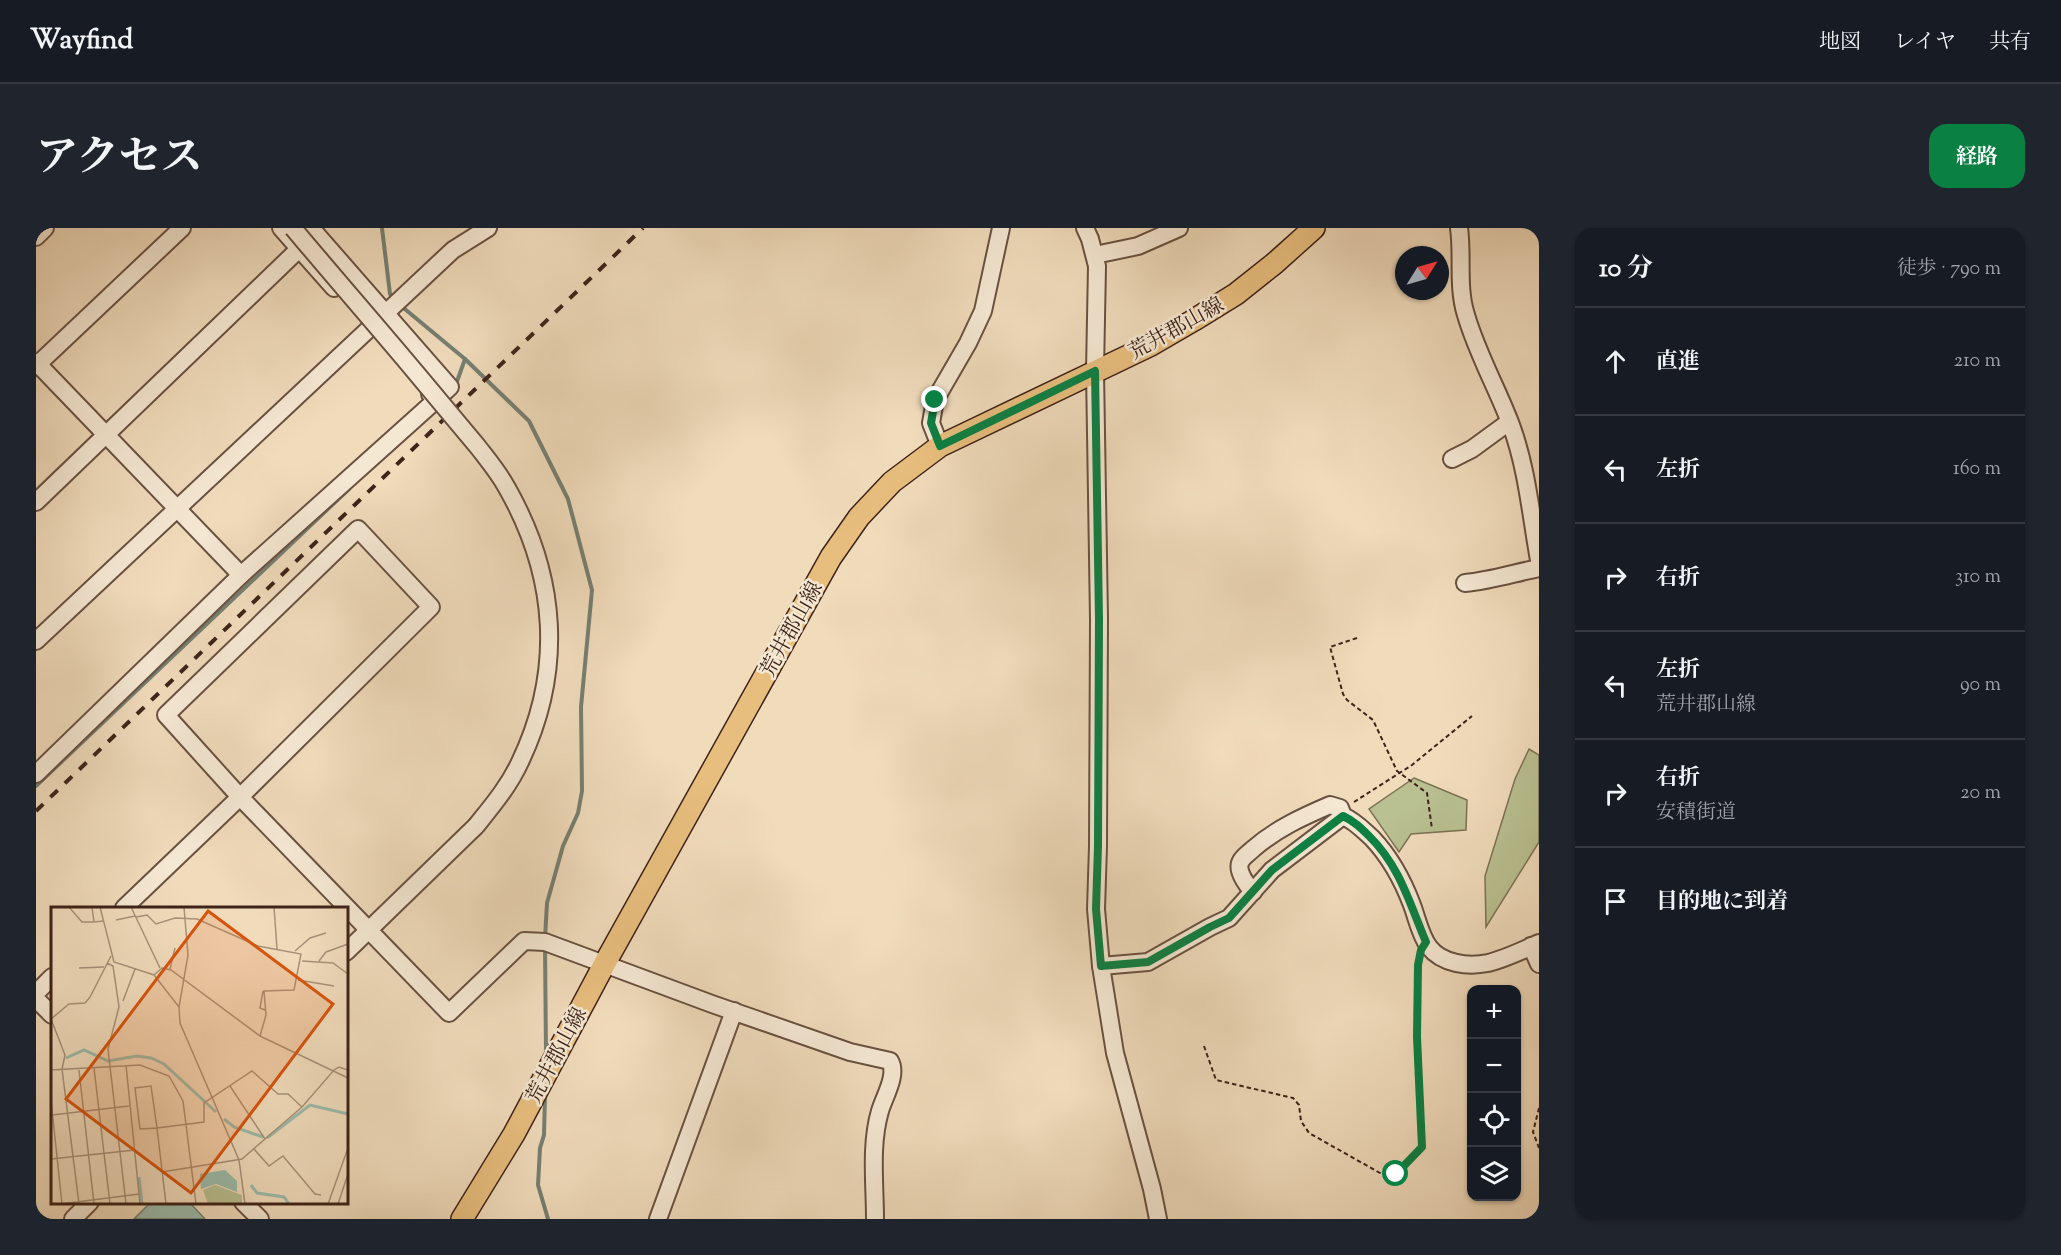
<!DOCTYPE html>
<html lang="ja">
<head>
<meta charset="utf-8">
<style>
	:root { --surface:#171b24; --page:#20242c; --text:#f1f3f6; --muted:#9ea1a6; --line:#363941; --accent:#0b8043 }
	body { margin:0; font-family:"Sorts Mill Goudy","Noto Serif JP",serif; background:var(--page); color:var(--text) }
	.controls { position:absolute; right:18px; bottom:18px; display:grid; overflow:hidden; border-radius:12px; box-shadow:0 2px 4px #0004 }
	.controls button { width:54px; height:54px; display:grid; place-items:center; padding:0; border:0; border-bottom:2px solid var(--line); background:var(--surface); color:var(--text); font:30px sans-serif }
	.compass { position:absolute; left:1359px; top:18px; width:54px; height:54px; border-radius:50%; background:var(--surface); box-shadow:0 2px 4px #0004; rotate:53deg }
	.stop { position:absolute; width:18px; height:18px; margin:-14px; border:4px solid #0b8043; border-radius:50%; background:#fff }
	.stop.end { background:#0b8043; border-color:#fff; box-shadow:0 2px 6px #0008 }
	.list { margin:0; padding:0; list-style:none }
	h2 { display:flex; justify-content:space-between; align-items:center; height:78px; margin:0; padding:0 24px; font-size:26px }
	h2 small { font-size:20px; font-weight:400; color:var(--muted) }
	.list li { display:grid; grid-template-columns:39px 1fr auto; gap:18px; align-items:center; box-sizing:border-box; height:108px; padding:0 24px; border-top:2px solid var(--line) }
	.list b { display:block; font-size:22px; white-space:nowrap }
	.list p { margin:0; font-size:20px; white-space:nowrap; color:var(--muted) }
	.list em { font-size:20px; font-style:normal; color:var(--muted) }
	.icon { flex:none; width:33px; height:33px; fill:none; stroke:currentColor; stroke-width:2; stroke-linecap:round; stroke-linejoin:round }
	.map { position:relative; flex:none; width:1503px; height:991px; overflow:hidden; border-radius:18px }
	header { display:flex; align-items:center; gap:36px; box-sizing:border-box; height:84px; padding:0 30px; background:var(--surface); border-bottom:2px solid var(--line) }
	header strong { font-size:28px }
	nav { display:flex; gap:33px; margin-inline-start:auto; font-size:21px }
	.intro { display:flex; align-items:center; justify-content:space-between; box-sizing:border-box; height:144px; padding:0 36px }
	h1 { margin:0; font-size:42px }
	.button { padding:15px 27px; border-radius:18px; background:var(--accent); color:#fff; font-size:21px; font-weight:700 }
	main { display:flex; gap:36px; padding:0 36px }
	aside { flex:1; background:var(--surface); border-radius:18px; box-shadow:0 2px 4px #0004 }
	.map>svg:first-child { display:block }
	.green { fill:#b9c091; stroke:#7c7255; stroke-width:1.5 }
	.water { fill:#9bbcab; stroke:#767f71; stroke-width:1.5 }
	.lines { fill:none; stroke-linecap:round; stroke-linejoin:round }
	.stream { stroke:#767f71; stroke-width:4 }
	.minor-casing { stroke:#6a5142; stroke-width:20 }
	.major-casing { stroke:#3e2319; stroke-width:24 }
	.path { stroke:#3e2319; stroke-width:2; stroke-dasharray:4.5 3; stroke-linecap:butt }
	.minor { stroke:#f5e8d3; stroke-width:16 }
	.major { stroke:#e8be7e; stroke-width:21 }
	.rail { stroke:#3e2319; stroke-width:4; stroke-dasharray:10 10; stroke-linecap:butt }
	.minor-bridge-casing { stroke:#6a5142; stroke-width:20; stroke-linecap:butt }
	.minor-bridge { stroke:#f5e8d3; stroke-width:16 }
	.route { stroke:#0b8043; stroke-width:8 }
	.labels { text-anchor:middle; stroke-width:5; stroke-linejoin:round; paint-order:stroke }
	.street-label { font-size:21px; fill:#3e2319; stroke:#f5e8d3 }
	.inset-river { fill:none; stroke:#9bbcab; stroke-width:3 }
	.inset-road { fill:none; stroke:#a9917a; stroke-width:1.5 }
	.view { fill:#d7540d; fill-opacity:0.15; stroke:#d7540d; stroke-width:3 }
	.inset-edge { fill:none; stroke:#3e2319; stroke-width:3 }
</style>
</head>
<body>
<header>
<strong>Wayfind</strong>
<nav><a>地図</a><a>レイヤ</a><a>共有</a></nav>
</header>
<div class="intro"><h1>アクセス</h1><a class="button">経路</a></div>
<main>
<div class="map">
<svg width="1503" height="991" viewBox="0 0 1503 991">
	<rect width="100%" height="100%" fill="#f0dbbb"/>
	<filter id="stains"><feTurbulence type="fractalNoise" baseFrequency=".00333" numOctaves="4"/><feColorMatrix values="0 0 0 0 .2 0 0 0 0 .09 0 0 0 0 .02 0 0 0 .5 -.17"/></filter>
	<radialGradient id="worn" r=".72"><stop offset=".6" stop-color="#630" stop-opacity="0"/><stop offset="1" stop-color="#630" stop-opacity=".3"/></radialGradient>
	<g class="green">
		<polygon points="1493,521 1503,527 1503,614 1450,699 1449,648 1479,551"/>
		<polygon points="1378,550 1431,572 1430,602 1375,606 1363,624 1333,581"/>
	</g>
	<polygon class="water" points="115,974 154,975 169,991 98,991"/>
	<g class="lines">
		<g class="stream">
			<polyline points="346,0 354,66 359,72"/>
			<polyline points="364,77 429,131 493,193 532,271 556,362 545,479 546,563 542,585 527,618 511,675 509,710"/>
			<polyline points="419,159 429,131"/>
			<polyline points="0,558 313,261"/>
			<polyline points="509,718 510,827"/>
			<polyline points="509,868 508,907 504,920 502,957 512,991"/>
		</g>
		<g class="minor-casing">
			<g id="minor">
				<polyline points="245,0 298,60"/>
				<polyline points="275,0 414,159 400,172 394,166"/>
				<polyline points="1049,0 1054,11 1061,38 1059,143 1063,391 1062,618 1060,681 1065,738 1079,825 1116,961 1122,991"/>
				<path d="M1423,0C1427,28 1421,59 1430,87C1441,125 1461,160 1475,197C1491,240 1495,288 1503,332"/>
				<polyline points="0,9 9,0"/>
				<polyline points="1059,27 1102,18 1143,0"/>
				<polyline points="0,134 205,347"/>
				<polyline points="0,138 146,0"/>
				<polyline points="904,218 895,195 899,172 932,115 947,83 965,0"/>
				<polyline points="1416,231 1436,221 1473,194"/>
				<polyline points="0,274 263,21"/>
				<path d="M1429,355C1454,353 1478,345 1503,340"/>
				<polyline points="0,413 417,22 452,0"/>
				<polyline points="0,546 205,347 400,172"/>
				<path d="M1217,664C1211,657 1201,644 1204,635C1206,629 1213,625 1217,621C1240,601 1266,589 1294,577L1304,580L1307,588"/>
				<path d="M88,680L204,569L395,379L322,301L130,487L204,569L413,785L488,713L509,714L676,776L814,824L854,833C862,847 848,869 844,883C834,917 839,956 839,991"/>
				<polyline points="1495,718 1503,736"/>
				<polyline points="310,724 440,598"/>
				<path d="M1065,738L1112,734L1174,699L1193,690L1236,642L1307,588C1319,593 1327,602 1336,610C1354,629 1367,653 1376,677C1381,690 1384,707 1393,719C1406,736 1432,739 1452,735C1469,731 1487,722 1503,715"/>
				<polyline points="0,765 16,749"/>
				<polyline points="0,771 16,787"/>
				<polyline points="207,974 224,991"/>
				<polyline points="37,991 54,974"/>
				<polyline points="622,991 698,783"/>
			</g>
		</g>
		<g class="major-casing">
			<polyline id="major" points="426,991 478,906 569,735 795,329 823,289 856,254 904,218 1115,117 1158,92 1200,66 1239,35 1278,0"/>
		</g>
		<g class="path">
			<polyline points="1321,410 1294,419 1307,466 1311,472 1337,492 1361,543 1391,565 1396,601"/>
			<polyline points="1318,574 1376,537 1436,488"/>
			<polyline points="1168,818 1180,852 1257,870 1263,877 1265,893 1273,905 1344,945 1360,946 1386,919 1381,809 1383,730"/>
			<polyline points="1503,880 1497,904 1503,920"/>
		</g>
		<use href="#minor" class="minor"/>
		<use href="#major" class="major"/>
		<polyline class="rail" points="0,583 607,0"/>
		<g class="minor-bridge-casing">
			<path id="minor-bridge" d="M257,0C298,49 340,97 381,146C401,170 422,195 442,219C452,232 463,245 471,260C521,348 528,442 484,534C473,558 456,578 440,598"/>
		</g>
		<use href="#minor-bridge" class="minor-bridge"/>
	</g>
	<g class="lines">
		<path class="route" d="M899,172L895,195L904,218L1059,143L1063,391L1062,618L1060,681L1065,738L1112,734L1174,699L1193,690L1236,642L1307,588C1318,593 1325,600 1333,608C1364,638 1374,677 1390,714L1385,722L1382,737L1381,809L1386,919L1360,946"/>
	</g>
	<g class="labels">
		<g class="street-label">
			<text transform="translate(1140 100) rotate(-29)" y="7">荒井郡山線</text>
			<text transform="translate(755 401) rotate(-61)" y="7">荒井郡山線</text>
			<text transform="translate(520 827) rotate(-62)" y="7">荒井郡山線</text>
		</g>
	</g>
	<g transform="translate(15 679)">
		<rect width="297" height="297" fill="#f0dbbb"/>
		<path d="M164,278L191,288V297H157L152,283Z" fill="#b9c091"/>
		<path d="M174,263L186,274V285L165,277L150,282L149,267Z" fill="#9bbcab"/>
		<path class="inset-river" d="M15,151L33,143L57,154L86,149L100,151L113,157L165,205M173,212L183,220L212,230M216,231L259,198L297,207M88,270L91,297M200,278L206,286L233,290L238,297"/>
		<path class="inset-road" d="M18,0L31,15H43M41,0L43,15L52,14M49,0L63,55L103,68L128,100M80,0L109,61M133,0L137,48L128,100L129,116L188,253L194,297M223,0L226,42M85,10L96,8L105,17L124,11L146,12L207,39L250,47L243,83L213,84L215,108L209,129M65,13L84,9M244,44L259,31L275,26M251,54L282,56L297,67M268,54L275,45L297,37M56,56L62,59L68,100L57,142L75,297M28,61L53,60M119,62L124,41M103,68L111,61L120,63L209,129L297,171M247,73L283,79M212,84L209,101L214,103M72,94L84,62M75,158L89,297M43,161L59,297M0,163L89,158L118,169L132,194L145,297M28,163L43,297M179,179L214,232M0,193L11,297M1,208L78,199M203,242L218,259L232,249L264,287L270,288M0,252L84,243M111,265L191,252L251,200L283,163L288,160L297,163M10,297L88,287M28,297L11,162L14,148L0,112L18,97L34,96L39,90L60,49M115,297L106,221L100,179L84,181L89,222L106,221L153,215V196L201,164L227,187H237L251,200M277,297L297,241M287,297L297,267"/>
		<path class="view" d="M157,4L282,97L140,286L15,192Z"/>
		<rect width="297" height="297" class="inset-edge"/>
	</g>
	<rect width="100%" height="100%" filter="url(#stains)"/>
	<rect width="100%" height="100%" fill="url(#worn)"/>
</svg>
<div class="controls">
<button>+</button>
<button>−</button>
<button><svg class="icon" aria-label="locate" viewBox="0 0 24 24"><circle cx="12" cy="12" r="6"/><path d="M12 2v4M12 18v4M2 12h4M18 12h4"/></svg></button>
<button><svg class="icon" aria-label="layers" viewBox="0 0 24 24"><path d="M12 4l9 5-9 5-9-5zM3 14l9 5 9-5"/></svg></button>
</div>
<svg class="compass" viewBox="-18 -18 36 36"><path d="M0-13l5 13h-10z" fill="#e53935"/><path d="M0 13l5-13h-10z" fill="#9ea1a6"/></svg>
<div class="stop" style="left:1360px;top:946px"></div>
<div class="stop end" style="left:899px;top:172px"></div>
</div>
<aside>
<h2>10 分<small>徒歩 · 790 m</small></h2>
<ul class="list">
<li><svg class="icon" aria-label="ahead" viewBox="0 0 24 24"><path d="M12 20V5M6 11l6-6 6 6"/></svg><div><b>直進</b></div><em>210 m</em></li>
<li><svg class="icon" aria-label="left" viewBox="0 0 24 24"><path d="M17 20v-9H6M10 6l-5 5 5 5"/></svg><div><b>左折</b></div><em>160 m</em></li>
<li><svg class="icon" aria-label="right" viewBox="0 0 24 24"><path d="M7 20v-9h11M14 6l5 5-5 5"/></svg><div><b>右折</b></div><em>310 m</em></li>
<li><svg class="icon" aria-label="left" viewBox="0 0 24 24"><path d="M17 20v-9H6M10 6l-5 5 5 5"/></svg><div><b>左折</b><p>荒井郡山線</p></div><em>90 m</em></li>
<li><svg class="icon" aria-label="right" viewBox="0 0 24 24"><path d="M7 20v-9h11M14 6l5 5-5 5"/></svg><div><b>右折</b><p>安積街道</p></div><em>20 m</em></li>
<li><svg class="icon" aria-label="arrive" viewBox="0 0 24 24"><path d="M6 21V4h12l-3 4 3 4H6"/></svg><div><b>目的地に到着</b></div></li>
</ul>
</aside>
</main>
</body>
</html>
